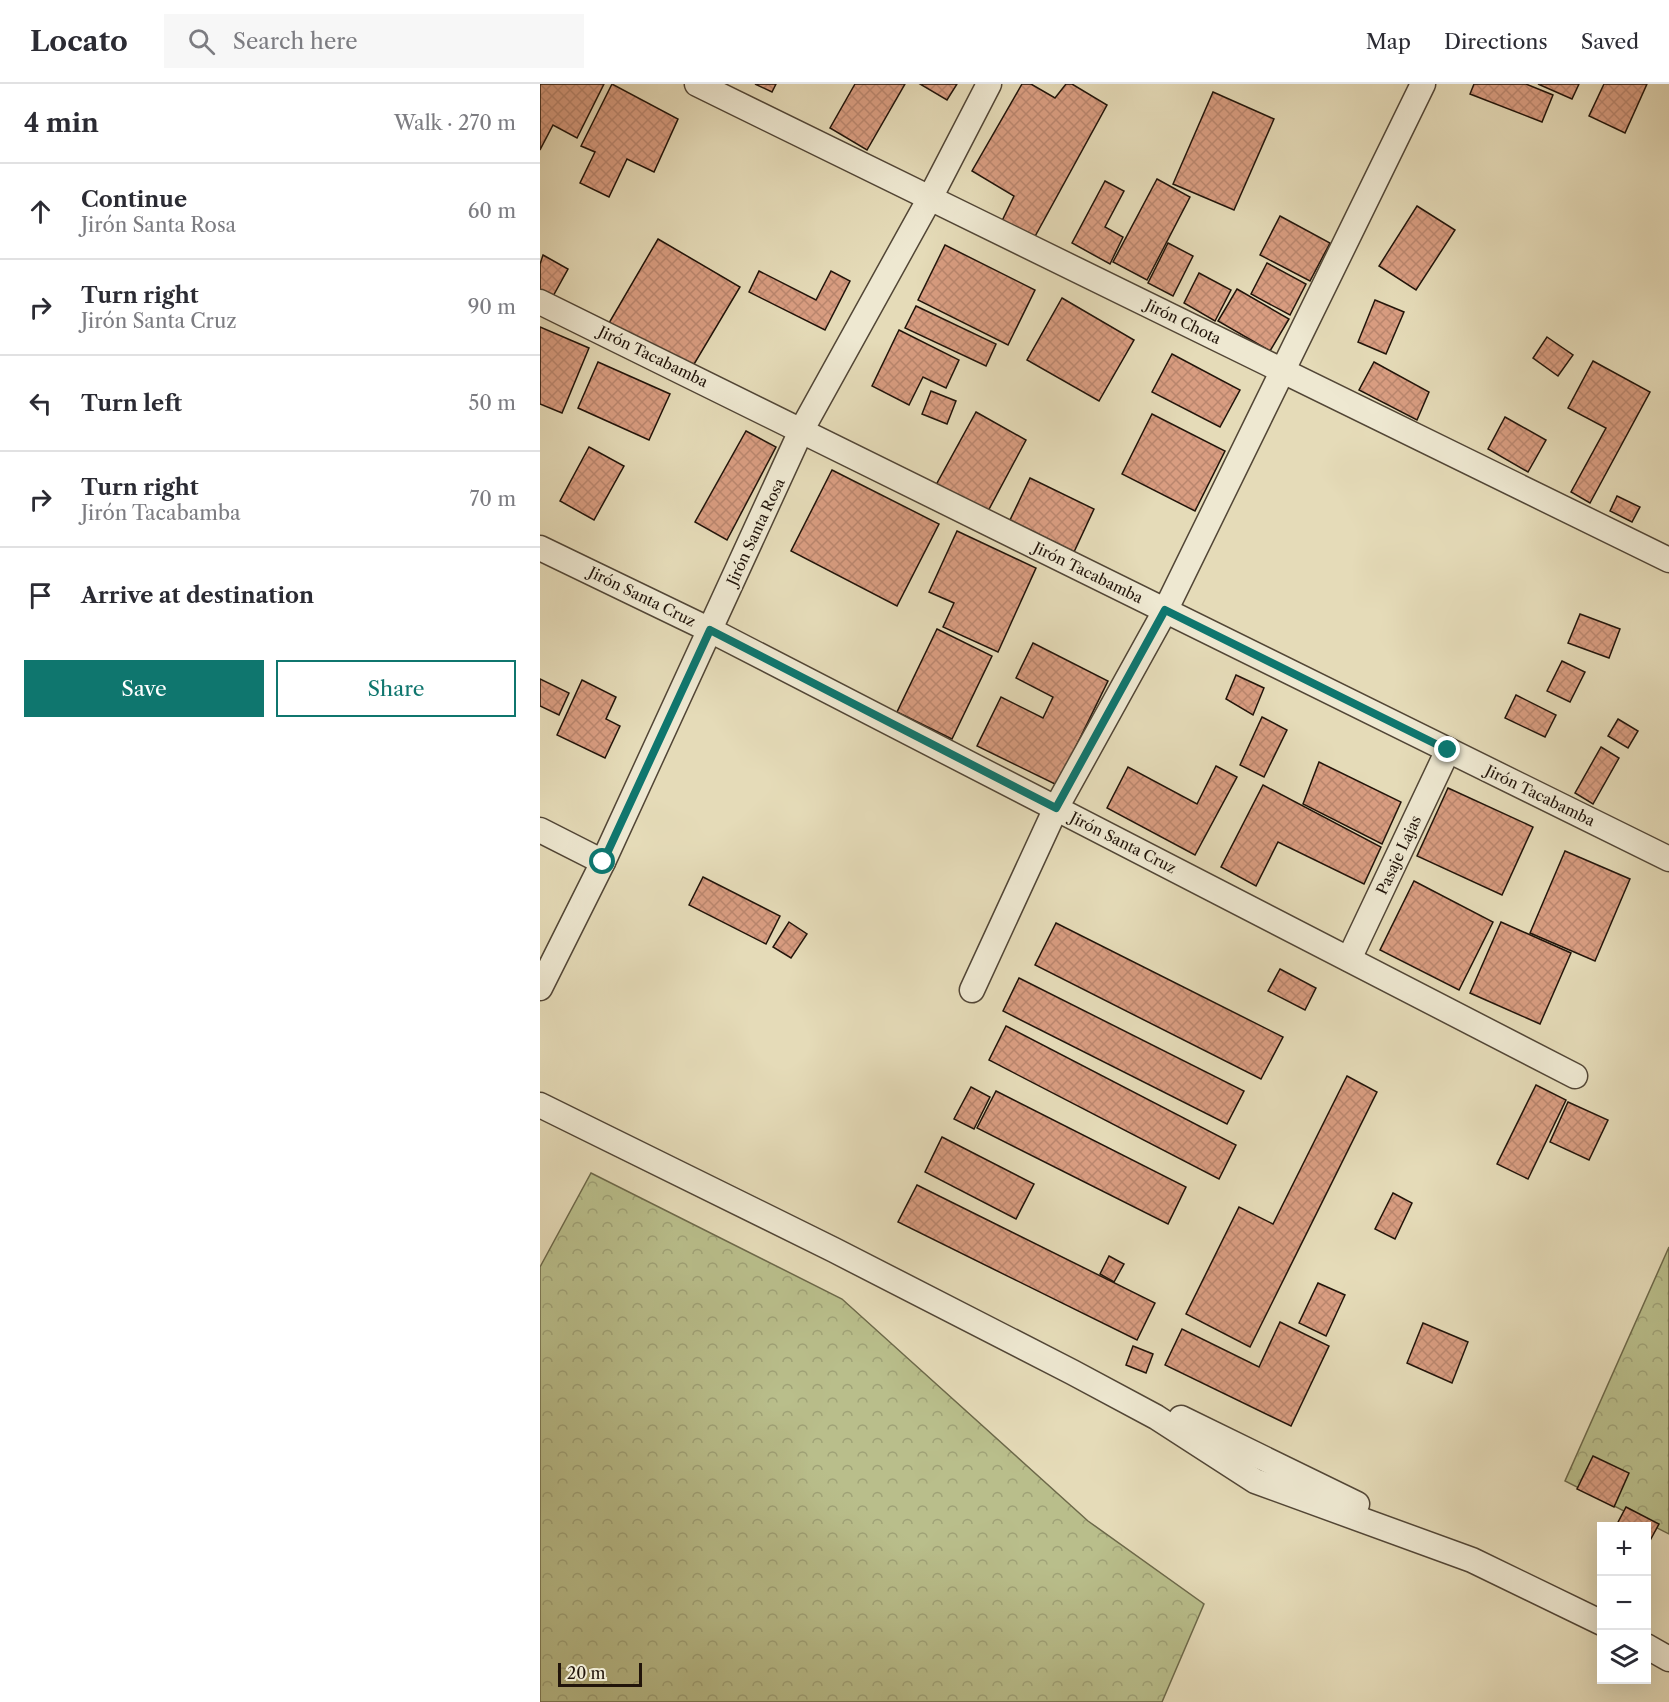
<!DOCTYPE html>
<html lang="en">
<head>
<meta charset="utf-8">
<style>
	:root { --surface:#fff; --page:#f7f7f7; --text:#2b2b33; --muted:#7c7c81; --line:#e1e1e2; --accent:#0f766e }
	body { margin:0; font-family:"Libre Caslon Text",serif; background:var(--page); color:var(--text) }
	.controls { position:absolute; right:18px; bottom:18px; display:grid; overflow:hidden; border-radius:0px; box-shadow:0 6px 24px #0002 }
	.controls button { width:54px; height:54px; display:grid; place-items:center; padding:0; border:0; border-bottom:2px solid var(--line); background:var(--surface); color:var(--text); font:30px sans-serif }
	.scale { position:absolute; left:18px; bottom:15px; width:84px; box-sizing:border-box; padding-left:6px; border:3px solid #21140a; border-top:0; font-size:16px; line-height:21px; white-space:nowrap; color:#21140a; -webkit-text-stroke:4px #eee8d1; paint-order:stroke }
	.stop { position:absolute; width:18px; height:18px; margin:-14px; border:4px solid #0f766e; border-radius:50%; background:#fff }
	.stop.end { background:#0f766e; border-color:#fff; box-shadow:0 2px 6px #0008 }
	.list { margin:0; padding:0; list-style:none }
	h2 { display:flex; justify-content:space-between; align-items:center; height:78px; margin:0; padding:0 24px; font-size:26px }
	h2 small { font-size:20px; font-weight:400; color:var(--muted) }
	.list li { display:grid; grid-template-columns:39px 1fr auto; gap:18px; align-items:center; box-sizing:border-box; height:96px; padding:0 24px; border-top:2px solid var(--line) }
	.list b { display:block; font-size:22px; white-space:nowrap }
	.list p { margin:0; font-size:20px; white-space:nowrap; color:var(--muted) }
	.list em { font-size:20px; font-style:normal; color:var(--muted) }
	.actions { display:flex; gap:12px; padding:18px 24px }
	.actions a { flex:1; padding:14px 0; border:2px solid var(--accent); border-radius:0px; text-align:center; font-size:21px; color:var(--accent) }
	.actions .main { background:var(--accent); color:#fff }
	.icon { flex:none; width:33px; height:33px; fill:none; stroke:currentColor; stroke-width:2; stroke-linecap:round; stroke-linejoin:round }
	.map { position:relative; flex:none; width:1129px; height:1618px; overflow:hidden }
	header { display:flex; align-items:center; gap:36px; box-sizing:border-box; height:84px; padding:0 30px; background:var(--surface); border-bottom:2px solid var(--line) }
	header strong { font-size:28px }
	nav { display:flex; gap:33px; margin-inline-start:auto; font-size:21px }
	.search { width:420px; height:54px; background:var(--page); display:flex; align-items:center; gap:15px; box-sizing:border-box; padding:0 21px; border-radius:0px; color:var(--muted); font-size:22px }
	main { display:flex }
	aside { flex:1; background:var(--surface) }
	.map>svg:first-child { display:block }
	.forest { fill:url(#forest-crowns); stroke:#6d694a; stroke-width:1.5 }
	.building { fill:url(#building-cross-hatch); stroke:#21140a; stroke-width:1.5 }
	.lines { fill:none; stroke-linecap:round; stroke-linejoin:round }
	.minor-casing { stroke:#524636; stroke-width:27 }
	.minor { stroke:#eee8d1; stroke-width:24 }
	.route { stroke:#0f766e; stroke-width:8 }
	.labels { text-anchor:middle; stroke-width:4.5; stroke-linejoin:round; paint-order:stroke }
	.street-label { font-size:15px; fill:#21140a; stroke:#eee8d1 }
</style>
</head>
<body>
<header>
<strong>Locato</strong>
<div class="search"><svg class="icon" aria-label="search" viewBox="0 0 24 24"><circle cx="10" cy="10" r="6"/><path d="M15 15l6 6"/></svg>Search here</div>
<nav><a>Map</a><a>Directions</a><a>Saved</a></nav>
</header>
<main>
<aside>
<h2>4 min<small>Walk · 270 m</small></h2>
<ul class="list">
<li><svg class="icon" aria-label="ahead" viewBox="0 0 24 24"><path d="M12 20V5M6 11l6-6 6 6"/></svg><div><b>Continue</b><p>Jirón Santa Rosa</p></div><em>60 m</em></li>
<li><svg class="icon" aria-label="right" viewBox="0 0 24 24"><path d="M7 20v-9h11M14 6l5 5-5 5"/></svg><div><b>Turn right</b><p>Jirón Santa Cruz</p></div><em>90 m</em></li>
<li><svg class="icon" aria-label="left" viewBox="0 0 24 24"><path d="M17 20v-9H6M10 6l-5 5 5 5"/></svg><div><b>Turn left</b></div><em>50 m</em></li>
<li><svg class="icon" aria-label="right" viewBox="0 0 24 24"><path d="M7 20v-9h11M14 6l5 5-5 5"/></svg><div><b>Turn right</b><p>Jirón Tacabamba</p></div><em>70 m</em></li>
<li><svg class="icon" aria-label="arrive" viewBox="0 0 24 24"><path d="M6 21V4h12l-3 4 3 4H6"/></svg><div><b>Arrive at destination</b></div></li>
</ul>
<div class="actions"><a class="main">Save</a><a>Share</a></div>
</aside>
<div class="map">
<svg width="1129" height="1618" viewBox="0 0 1129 1618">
	<defs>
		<pattern id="forest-crowns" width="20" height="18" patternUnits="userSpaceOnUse" patternTransform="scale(1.5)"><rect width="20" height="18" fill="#b9be8b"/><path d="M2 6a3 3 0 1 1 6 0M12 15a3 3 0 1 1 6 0" fill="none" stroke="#9fa277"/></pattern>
		<pattern id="building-cross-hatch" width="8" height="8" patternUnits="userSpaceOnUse" patternTransform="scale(1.5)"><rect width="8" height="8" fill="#d99d81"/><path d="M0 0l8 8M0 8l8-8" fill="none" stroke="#ba866e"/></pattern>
	</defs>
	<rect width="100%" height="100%" fill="#e5dbb8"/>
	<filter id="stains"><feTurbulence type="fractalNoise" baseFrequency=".00333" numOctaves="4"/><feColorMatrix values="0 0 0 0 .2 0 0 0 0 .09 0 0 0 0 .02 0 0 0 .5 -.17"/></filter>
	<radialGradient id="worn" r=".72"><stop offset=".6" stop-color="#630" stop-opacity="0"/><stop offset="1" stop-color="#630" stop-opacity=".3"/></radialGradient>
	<g class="forest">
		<polygon points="51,1089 302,1215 548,1437 664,1520 622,1618 0,1618 0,1183"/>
		<polygon points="1129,1163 1129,1450 1025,1397"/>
	</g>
	<g class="building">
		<polygon points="0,0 64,0 37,54 13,41 0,66"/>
		<polygon points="72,0 138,35 114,88 87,75 69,113 40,99 55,68 41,62"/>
		<polygon points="215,0 236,0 232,8"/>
		<polygon points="315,0 365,0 327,66 290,44"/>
		<polygon points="380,0 417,0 407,16"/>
		<polygon points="482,0 491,0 515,14 526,0 532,0 567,21 493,156 461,139 474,112 432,87"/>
		<polygon points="934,0 986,0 1013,11 1002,38 930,10"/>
		<polygon points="998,0 1039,0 1032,15"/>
		<polygon points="1064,0 1107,0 1085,49 1049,32"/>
		<polygon points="673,8 734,35 694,126 633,100"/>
		<polygon points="617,95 650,113 607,196 573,178"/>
		<polygon points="565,97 584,107 565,143 583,153 570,180 532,159"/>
		<polygon points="877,122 915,146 876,206 839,182"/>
		<polygon points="740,132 790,159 770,197 720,171"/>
		<polygon points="118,155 200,203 150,287 69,239"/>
		<polygon points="628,159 653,172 633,212 608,199"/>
		<polygon points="405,161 495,206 468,261 378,216"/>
		<polygon points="3,171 28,185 12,214 0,207 0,180"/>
		<polygon points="727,179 766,200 750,231 711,210"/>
		<polygon points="219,187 276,216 291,187 310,197 285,246 209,208"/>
		<polygon points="659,189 691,206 675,237 644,219"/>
		<polygon points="697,205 749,235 730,267 678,237"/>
		<polygon points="522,214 594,256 559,317 487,276"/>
		<polygon points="835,216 864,228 846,270 818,258"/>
		<polygon points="376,222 456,260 446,282 365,244"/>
		<polygon points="0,243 49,264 22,329 0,320"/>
		<polygon points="359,246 419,276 406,304 383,293 369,321 332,302"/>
		<polygon points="1007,253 1033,271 1018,292 993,274"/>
		<polygon points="632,270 700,306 680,343 612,308"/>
		<polygon points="1053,277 1110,308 1050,419 1031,408 1066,344 1028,324"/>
		<polygon points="58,278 130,310 109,356 38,324"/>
		<polygon points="834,278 889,308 877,336 819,306"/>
		<polygon points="391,307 416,317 407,340 382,330"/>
		<polygon points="436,328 486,356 447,429 396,401"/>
		<polygon points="612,330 685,367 655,427 582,390"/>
		<polygon points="965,333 1006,356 988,388 948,365"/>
		<polygon points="206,347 236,363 187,456 155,438"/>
		<polygon points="49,363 84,382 54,436 20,417"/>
		<polygon points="292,386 399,440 357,522 251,467"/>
		<polygon points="490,394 554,425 534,468 470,436"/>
		<polygon points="1077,412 1100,423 1092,438 1070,427"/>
		<polygon points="417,447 496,484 458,568 403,543 414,519 389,508"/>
		<polygon points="1040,530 1080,545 1069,574 1028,559"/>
		<polygon points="397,545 452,572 412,655 357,628"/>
		<polygon points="493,559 568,597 517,701 437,662 461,613 503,634 513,613 476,594"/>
		<polygon points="1022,577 1045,588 1030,618 1007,607"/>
		<polygon points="696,591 724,604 713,631 686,615"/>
		<polygon points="0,595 29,609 19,631 0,622"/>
		<polygon points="42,596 76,613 66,635 80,642 65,674 17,651"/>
		<polygon points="976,611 1016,631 1005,653 965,634"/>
		<polygon points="722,633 747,646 724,693 700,681"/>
		<polygon points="1078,635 1098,647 1088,664 1068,652"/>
		<polygon points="1061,663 1079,674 1053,720 1035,709"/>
		<polygon points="779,678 861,718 842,760 763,720"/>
		<polygon points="676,682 697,693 655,771 567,724 588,683 657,720"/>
		<polygon points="723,701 841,763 824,800 738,758 716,802 681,783"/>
		<polygon points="908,704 993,743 962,811 877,772"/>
		<polygon points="1025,767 1090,795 1055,877 990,849"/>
		<polygon points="163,793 240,832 226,860 149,821"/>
		<polygon points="874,797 953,838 919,906 840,866"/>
		<polygon points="249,838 267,850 251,874 233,863"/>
		<polygon points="961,838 1031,869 1000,940 930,909"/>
		<polygon points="516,839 743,953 721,995 495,881"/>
		<polygon points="740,885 776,904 765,926 728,907"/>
		<polygon points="479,894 704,1007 687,1040 463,927"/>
		<polygon points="466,942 696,1061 679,1095 449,976"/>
		<polygon points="807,992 837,1008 710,1263 646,1230 699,1123 733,1140"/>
		<polygon points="996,1001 1026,1016 988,1095 957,1080"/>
		<polygon points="431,1003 450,1013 434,1045 414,1035"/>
		<polygon points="456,1007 646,1103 628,1140 437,1044"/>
		<polygon points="1028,1018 1068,1036 1049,1076 1010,1058"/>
		<polygon points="402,1053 494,1100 476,1135 385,1088"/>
		<polygon points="377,1101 615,1219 597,1256 358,1138"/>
		<polygon points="853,1109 872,1119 855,1155 835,1145"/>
		<polygon points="569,1172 584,1180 574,1198 560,1190"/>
		<polygon points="778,1199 805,1211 786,1252 759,1239"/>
		<polygon points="740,1238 789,1262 751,1342 625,1281 642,1245 719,1283"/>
		<polygon points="883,1239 928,1258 912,1299 867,1279"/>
		<polygon points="593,1262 613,1270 606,1289 586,1281"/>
		<polygon points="1053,1372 1089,1389 1074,1423 1037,1405"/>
		<polygon points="1086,1423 1119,1440 1106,1464 1106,1442 1076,1442"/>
	</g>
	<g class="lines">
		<g class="minor-casing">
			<g id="minor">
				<polyline points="157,0 1129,476"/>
				<polyline points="0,218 1129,775"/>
				<polyline points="0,464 170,546 1035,992"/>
				<polyline points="0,746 63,778"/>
				<polyline points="809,875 908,666"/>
				<polyline points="0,904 63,778 261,347 390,114 449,0"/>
				<polyline points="432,906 516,724 625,527 883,0"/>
				<polyline points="0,1021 294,1166 532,1288 616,1333 715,1397 932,1476 1062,1539"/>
				<polyline points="641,1334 817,1420"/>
				<polyline points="1106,1562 1129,1575"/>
			</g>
		</g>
		<use href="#minor" class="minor"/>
	</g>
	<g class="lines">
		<polyline class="route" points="63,778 170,546 516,724 625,526 908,666"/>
	</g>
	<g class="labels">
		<g class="street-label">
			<text transform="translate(643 238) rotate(26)" y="5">Jirón Chota</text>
			<text transform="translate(113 273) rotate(26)" y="5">Jirón Tacabamba</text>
			<text transform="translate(216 448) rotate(-65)" y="5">Jirón Santa Rosa</text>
			<text transform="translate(548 489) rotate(26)" y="5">Jirón Tacabamba</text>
			<text transform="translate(102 513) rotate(26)" y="5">Jirón Santa Cruz</text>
			<text transform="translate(1000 712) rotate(26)" y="5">Jirón Tacabamba</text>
			<text transform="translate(583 759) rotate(27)" y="5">Jirón Santa Cruz</text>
			<text transform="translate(859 771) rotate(-65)" y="5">Pasaje Lajas</text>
		</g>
	</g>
	<rect width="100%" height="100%" filter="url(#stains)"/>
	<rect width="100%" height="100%" fill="url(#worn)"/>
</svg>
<div class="controls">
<button>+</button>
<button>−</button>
<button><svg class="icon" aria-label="layers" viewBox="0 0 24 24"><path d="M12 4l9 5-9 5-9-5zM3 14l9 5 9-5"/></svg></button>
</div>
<div class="scale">20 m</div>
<div class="stop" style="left:63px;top:778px"></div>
<div class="stop end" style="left:908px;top:666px"></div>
</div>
</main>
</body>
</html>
